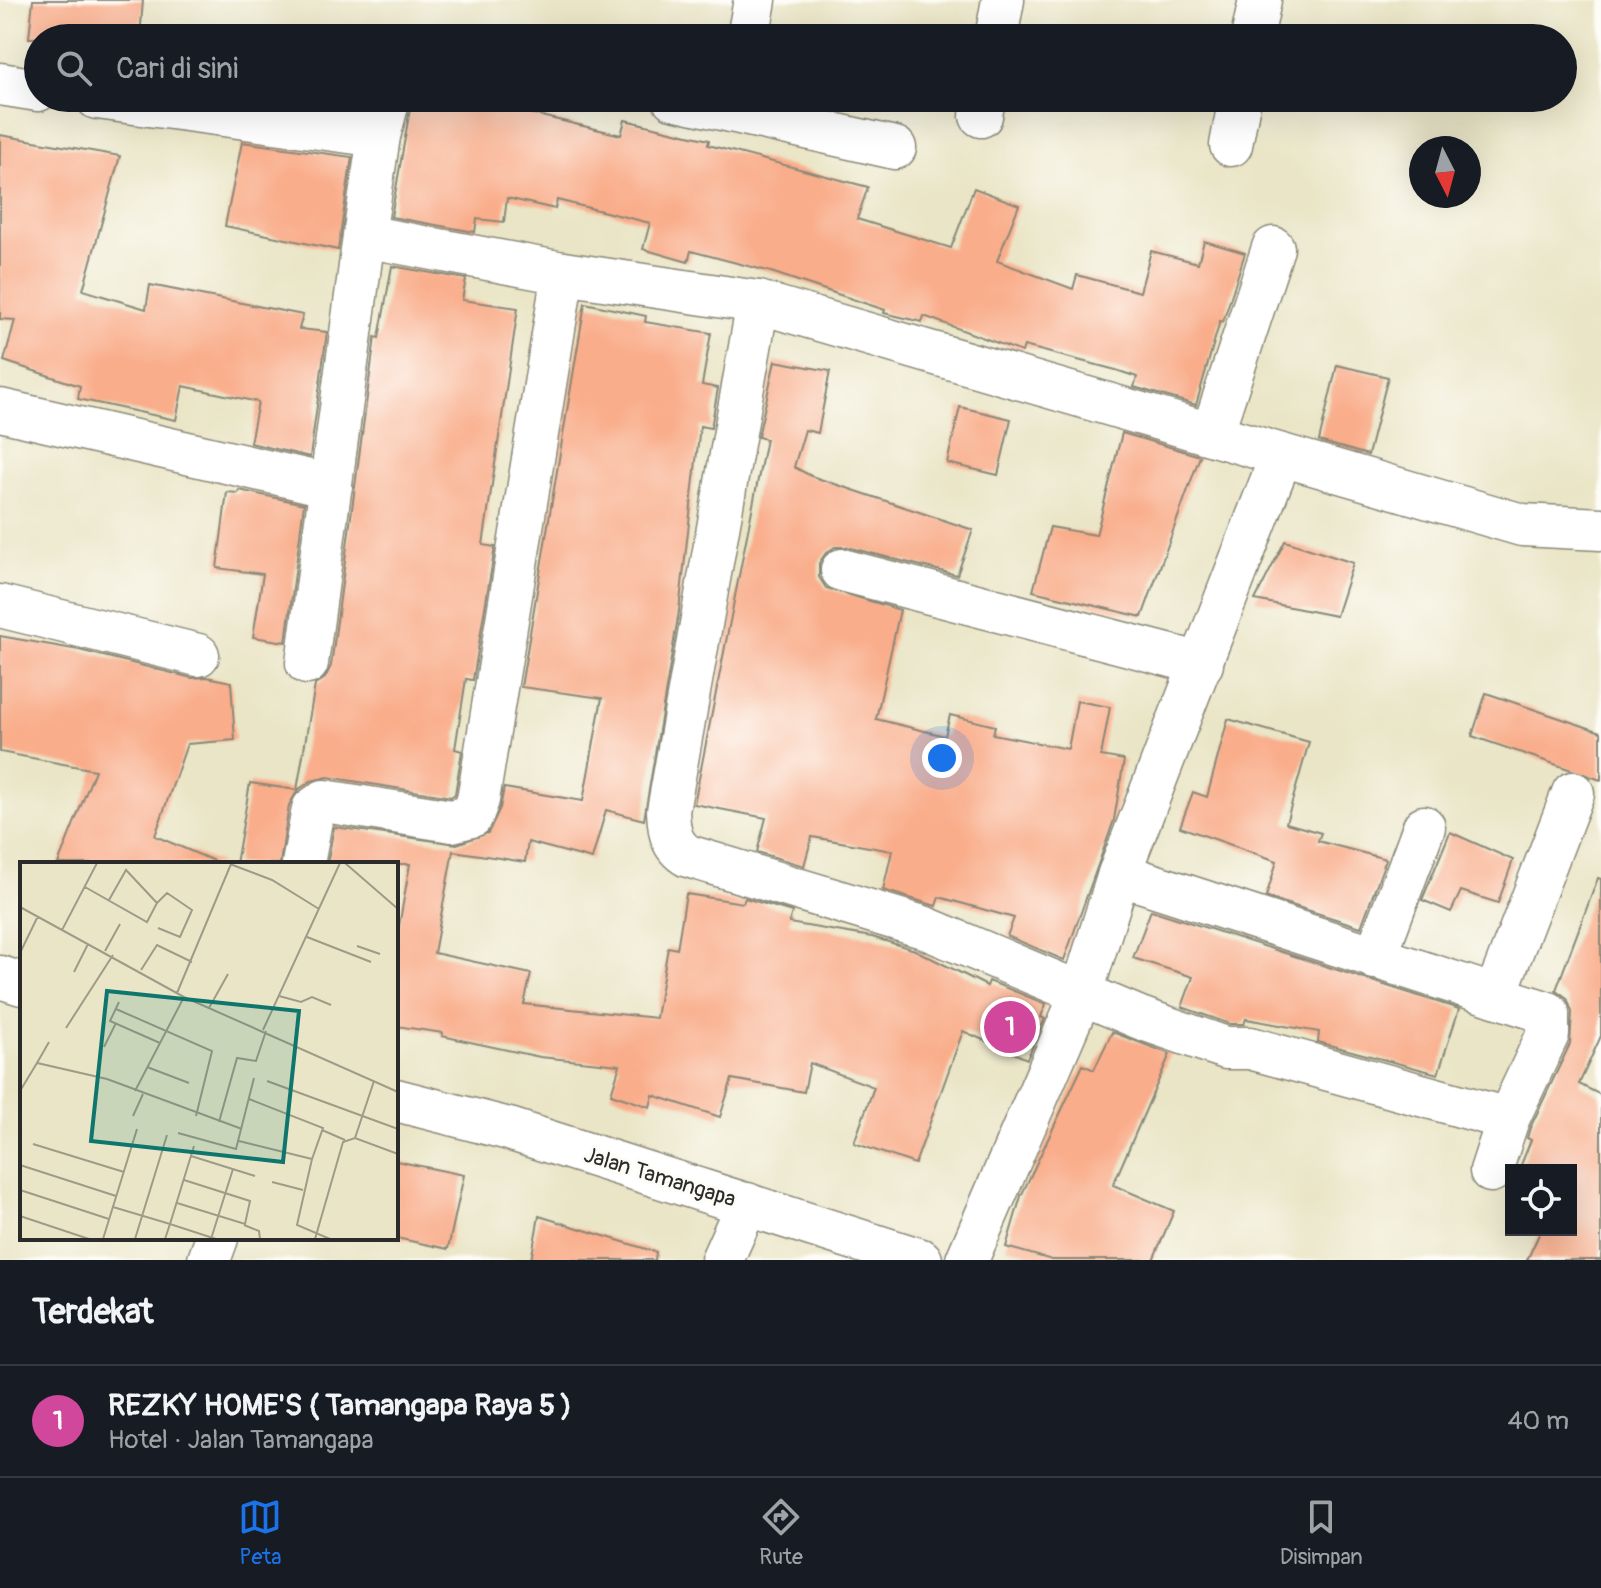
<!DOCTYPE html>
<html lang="id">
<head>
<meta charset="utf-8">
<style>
	:root { --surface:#171b24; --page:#242831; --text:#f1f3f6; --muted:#9ea1a6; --line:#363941; --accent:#1a73e8 }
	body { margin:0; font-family:Pangolin,sans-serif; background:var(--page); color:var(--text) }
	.controls { position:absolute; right:24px; bottom:24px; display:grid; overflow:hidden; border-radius:0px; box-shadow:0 8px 32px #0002 }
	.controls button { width:72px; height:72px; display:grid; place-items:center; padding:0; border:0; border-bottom:2px solid var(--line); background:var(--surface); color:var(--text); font:40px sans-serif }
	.compass { position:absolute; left:1409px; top:136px; width:72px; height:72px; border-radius:50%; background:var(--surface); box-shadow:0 8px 32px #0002; rotate:174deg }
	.you { position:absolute; left:942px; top:758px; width:28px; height:28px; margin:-20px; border:6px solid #fff; border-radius:50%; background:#1a73e8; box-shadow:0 0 0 12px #1a73e833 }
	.badge { display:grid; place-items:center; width:52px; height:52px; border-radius:50%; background:var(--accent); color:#fff; font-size:26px; font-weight:700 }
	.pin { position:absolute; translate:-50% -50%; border:4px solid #fff; box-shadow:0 2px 8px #0006 }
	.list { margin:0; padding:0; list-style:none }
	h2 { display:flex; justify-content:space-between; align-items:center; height:104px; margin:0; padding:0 32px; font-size:34px }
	h2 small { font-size:26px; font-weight:400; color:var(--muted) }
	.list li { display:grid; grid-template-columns:52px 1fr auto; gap:24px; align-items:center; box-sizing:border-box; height:112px; padding:0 32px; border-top:2px solid var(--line) }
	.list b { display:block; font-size:30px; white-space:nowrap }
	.list p { margin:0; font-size:26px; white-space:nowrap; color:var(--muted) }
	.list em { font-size:26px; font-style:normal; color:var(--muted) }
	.icon { flex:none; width:44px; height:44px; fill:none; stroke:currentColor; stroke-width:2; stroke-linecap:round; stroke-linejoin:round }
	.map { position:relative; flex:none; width:1601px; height:1260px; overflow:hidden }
	.search { position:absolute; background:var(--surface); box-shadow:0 8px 32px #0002; left:24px; right:24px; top:24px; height:88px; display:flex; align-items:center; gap:20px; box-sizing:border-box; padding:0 28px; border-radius:44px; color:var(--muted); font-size:30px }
	.sheet { height:216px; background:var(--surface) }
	nav { display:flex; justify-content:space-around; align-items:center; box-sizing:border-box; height:112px; border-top:2px solid var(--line); background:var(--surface); font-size:22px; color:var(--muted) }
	nav a { display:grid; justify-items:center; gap:4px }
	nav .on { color:var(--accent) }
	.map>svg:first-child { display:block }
	.building { fill:#f9ad8b }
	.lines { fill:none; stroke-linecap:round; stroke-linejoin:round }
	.street-casing { stroke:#8a8878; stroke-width:45 }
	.street { stroke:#fff; stroke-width:42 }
	.labels { text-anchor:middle; stroke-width:6; stroke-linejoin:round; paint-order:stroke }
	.street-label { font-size:22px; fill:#2b2b2b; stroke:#fdfcf7 }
	.inset-road { fill:none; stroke:#9e9b88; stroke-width:2 }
	.view { fill:#0f766e; fill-opacity:0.15; stroke:#0f766e; stroke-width:4 }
	.inset-edge { fill:none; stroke:#2b2b2b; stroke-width:4 }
</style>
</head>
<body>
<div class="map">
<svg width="1601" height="1260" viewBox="0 0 1601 1260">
	<rect width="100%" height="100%" fill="#fdfcf7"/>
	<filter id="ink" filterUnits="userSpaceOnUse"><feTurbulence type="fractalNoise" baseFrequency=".0125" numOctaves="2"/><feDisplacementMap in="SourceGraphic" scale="16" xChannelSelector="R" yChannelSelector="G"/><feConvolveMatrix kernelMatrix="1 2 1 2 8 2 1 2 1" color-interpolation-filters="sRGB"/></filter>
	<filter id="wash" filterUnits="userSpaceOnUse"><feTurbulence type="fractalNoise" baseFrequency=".006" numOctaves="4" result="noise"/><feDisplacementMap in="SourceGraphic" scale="32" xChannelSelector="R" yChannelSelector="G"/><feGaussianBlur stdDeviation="1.8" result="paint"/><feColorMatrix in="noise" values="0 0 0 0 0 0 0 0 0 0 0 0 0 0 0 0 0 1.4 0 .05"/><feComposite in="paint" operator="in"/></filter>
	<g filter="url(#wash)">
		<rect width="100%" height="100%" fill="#eae5c6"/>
		<g id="blocks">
			<g class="building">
				<polygon points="33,0 143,0 140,38 29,38"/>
				<polygon points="337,98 364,98 361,109 335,106"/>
				<polygon points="412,98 517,98 516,110 621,135 625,120 709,140 708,145 868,187 857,219 951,248 974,188 1019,205 997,261 1073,289 1077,275 1140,292 1151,251 1198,263 1204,241 1245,253 1223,322 1220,321 1196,405 1134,387 1137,377 1116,370 1024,346 1022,352 924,316 922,322 884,313 885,310 771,272 691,251 688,262 643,249 650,223 557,200 555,209 507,198 504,222 477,219 475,232 391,217"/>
				<polygon points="0,135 120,156 83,290 146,309 150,285 303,315 299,329 327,332 310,457 250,443 258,402 183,386 176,420 78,399 80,386 4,361 15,320 0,319"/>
				<polygon points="242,142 352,157 338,250 225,226"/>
				<polygon points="392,266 466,279 462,300 518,308 483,545 495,547 473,680 466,679 455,749 462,751 455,794 451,797 328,777 311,781 298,790 289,805 280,864 236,864 250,783 297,790 315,685 325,678 331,666 375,337 379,338"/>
				<polygon points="585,303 646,316 645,322 711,333 702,385 718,388 711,428 700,426 679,611 644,820 606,810 592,859 528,842 525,862 453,851 434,953 531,974 524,1004 656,1018 668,947 677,949 686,894 743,903 745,898 792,912 789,923 872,937 915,950 987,986 989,981 1046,1004 1041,1017 1045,1019 1027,1059 963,1031 915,1164 854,1143 874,1087 810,1063 804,1092 732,1079 720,1117 653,1095 650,1107 611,1094 620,1065 540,1057 442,1036 443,1033 396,1026 396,943 410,864 327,864 334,827 457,844 488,833 500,808 504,788 583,801 602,698 521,687"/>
				<polygon points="775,361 830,371 818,433 805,430 794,467 811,476 973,530 957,575 847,547 835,547 826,553 819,563 819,577 826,588 900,610 876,719 945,736 950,715 995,726 993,734 1068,749 1077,701 1110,707 1101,756 1124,760 1114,820 1064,960 1007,936 1014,918 939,897 936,906 883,890 892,851 812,837 804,866 757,852 766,818 694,804 766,439 758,437"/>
				<polygon points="1337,365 1388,377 1368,455 1319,441"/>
				<polygon points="960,407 1011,419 998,475 947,463"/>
				<polygon points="1122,433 1200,456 1142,617 1033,591 1050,527 1096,535"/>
				<polygon points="239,490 304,504 286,642 253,637 263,574 217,568 227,492 238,493"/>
				<polygon points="1285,541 1353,563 1336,616 1255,600"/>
				<polygon points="0,636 79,650 192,678 207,677 231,682 235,740 187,744 155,836 221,864 58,864 95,770 0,752"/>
				<polygon points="1486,693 1601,732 1601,780 1472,736"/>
				<polygon points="1228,719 1309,742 1286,823 1321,833 1318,841 1386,859 1361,927 1266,897 1277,861 1180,827 1193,792 1207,797"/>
				<polygon points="1450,832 1513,860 1498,903 1461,891 1451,912 1422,900"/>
				<polygon points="1598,878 1601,879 1601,1036 1579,1084 1601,1095 1601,1260 1527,1260 1541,1230 1571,1230 1571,1170 1519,1170 1531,1140 1527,1138 1530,1128 1570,1044 1572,1012 1567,998 1556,990"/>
				<polygon points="1151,910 1459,1009 1438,1074 1318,1042 1319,1032 1246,1019 1244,1024 1230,1024 1182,1007 1193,977 1133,958"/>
				<polygon points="1112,1032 1170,1054 1113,1185 1174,1211 1153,1260 1052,1260 1006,1247 1021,1196 1083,1065 1094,1070"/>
				<polygon points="396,1161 464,1175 448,1249 396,1238"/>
				<polygon points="539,1216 656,1252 655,1260 531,1260"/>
			</g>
		</g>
	</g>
	<g filter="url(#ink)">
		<use href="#blocks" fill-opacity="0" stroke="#8a8878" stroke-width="2"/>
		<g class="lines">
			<g class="street-casing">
				<g id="street">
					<polyline points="748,38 755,0"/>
					<polyline points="996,38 1003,0"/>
					<polyline points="1252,38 1260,0"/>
					<polyline points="0,84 38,90"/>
					<polyline points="97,98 379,136"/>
					<polyline points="673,98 895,148"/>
					<polyline points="981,116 984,98"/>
					<polyline points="1231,145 1240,98"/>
					<polyline points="364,236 563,273 758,302 1522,525 1601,529"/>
					<path d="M758,302L668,811C669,829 670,846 688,856L923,927L1140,1018L1226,1048H1250L1508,1119"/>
					<polyline points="0,410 331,486"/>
					<polyline points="1212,434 1273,248"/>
					<polyline points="842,570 1202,664"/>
					<polyline points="0,606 198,655"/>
					<polyline points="307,663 364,236 379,136 389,98"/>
					<polyline points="303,864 313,809 324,801 452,821 472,816 478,800 563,273"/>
					<polyline points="1119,874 1548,1013 1548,1034 1508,1119 1491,1171"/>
					<polyline points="1375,958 1424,827"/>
					<polyline points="0,977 22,984"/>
					<polyline points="1495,996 1573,793"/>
					<polyline points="396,1100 509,1129 921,1260"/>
					<polyline points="209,1260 217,1238"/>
					<polyline points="722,1260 747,1204"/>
					<polyline points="967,1260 1081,995 1119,874 1281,456"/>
				</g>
			</g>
			<use href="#street" class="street"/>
		</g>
	</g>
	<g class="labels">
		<g class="street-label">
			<text transform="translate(660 1176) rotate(17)" y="8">Jalan Tamangapa</text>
		</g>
	</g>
	<g transform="translate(20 862)">
		<rect width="378" height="378" fill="#eae5c6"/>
		<path class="inset-road" d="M77,1L42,68L164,135L378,230M325,1L378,47M210,2L252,18L299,47M65,25L127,60L137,41L106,8L89,38M137,41L147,31L172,48L160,75L138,66M0,45L42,68M287,75L351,100M337,84L360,92M85,89L100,62M0,91L18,54M121,108L137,83L172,100M54,110L68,82M157,131L211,2M259,134L281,140L292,135L311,143M99,140L90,159L140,181M189,146L208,112M96,147L192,189L176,254M46,166L93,93M243,168L320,1M84,185L96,161M17,201L29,180M127,205L169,221M247,219L378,267M0,229L17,201L87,217L222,267M115,229L164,135M113,254L123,232M199,260L217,196L236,199L246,169M302,268L325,278M158,271L216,287L234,216M335,276L354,219M219,279L292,297L303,266L229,237M13,282L104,310M171,294L235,314M292,297L277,363L310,377M0,303L96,334M252,320L283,328M0,328L89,357M157,341L225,362L230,339L164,318M93,345L150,362L174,284M0,354L69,377M224,363L239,369L240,377M83,377L117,267M115,377L147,273M145,377L150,362L196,377M191,377L213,307M295,377L323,280L335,276L378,292"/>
		<path class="view" d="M87,129L279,149L263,300L71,279Z"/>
		<rect width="378" height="378" class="inset-edge"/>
	</g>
</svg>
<div class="controls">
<button><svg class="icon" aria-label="locate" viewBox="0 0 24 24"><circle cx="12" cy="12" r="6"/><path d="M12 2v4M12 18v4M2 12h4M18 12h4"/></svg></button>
</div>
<svg class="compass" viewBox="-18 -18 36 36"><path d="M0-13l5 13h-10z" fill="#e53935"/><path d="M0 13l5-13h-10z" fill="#9ea1a6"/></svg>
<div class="you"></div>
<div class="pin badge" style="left:1010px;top:1027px;background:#d1479c">1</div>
<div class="search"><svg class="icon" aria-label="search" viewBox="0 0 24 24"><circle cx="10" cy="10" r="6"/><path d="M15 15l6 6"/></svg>Cari di sini</div>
</div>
<section class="sheet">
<h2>Terdekat<small></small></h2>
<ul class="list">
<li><span class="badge" style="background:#d1479c">1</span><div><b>REZKY HOME'S ( Tamangapa Raya 5 )</b><p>Hotel · Jalan Tamangapa</p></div><em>40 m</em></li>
</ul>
</section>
<nav>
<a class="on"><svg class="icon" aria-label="map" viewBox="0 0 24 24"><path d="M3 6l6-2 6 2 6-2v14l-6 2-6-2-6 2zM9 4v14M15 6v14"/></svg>Peta</a>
<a><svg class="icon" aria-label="directions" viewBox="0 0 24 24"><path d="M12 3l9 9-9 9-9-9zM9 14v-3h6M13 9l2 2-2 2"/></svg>Rute</a>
<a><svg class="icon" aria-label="saved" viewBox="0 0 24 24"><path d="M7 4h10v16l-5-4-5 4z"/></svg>Disimpan</a>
</nav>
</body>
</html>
